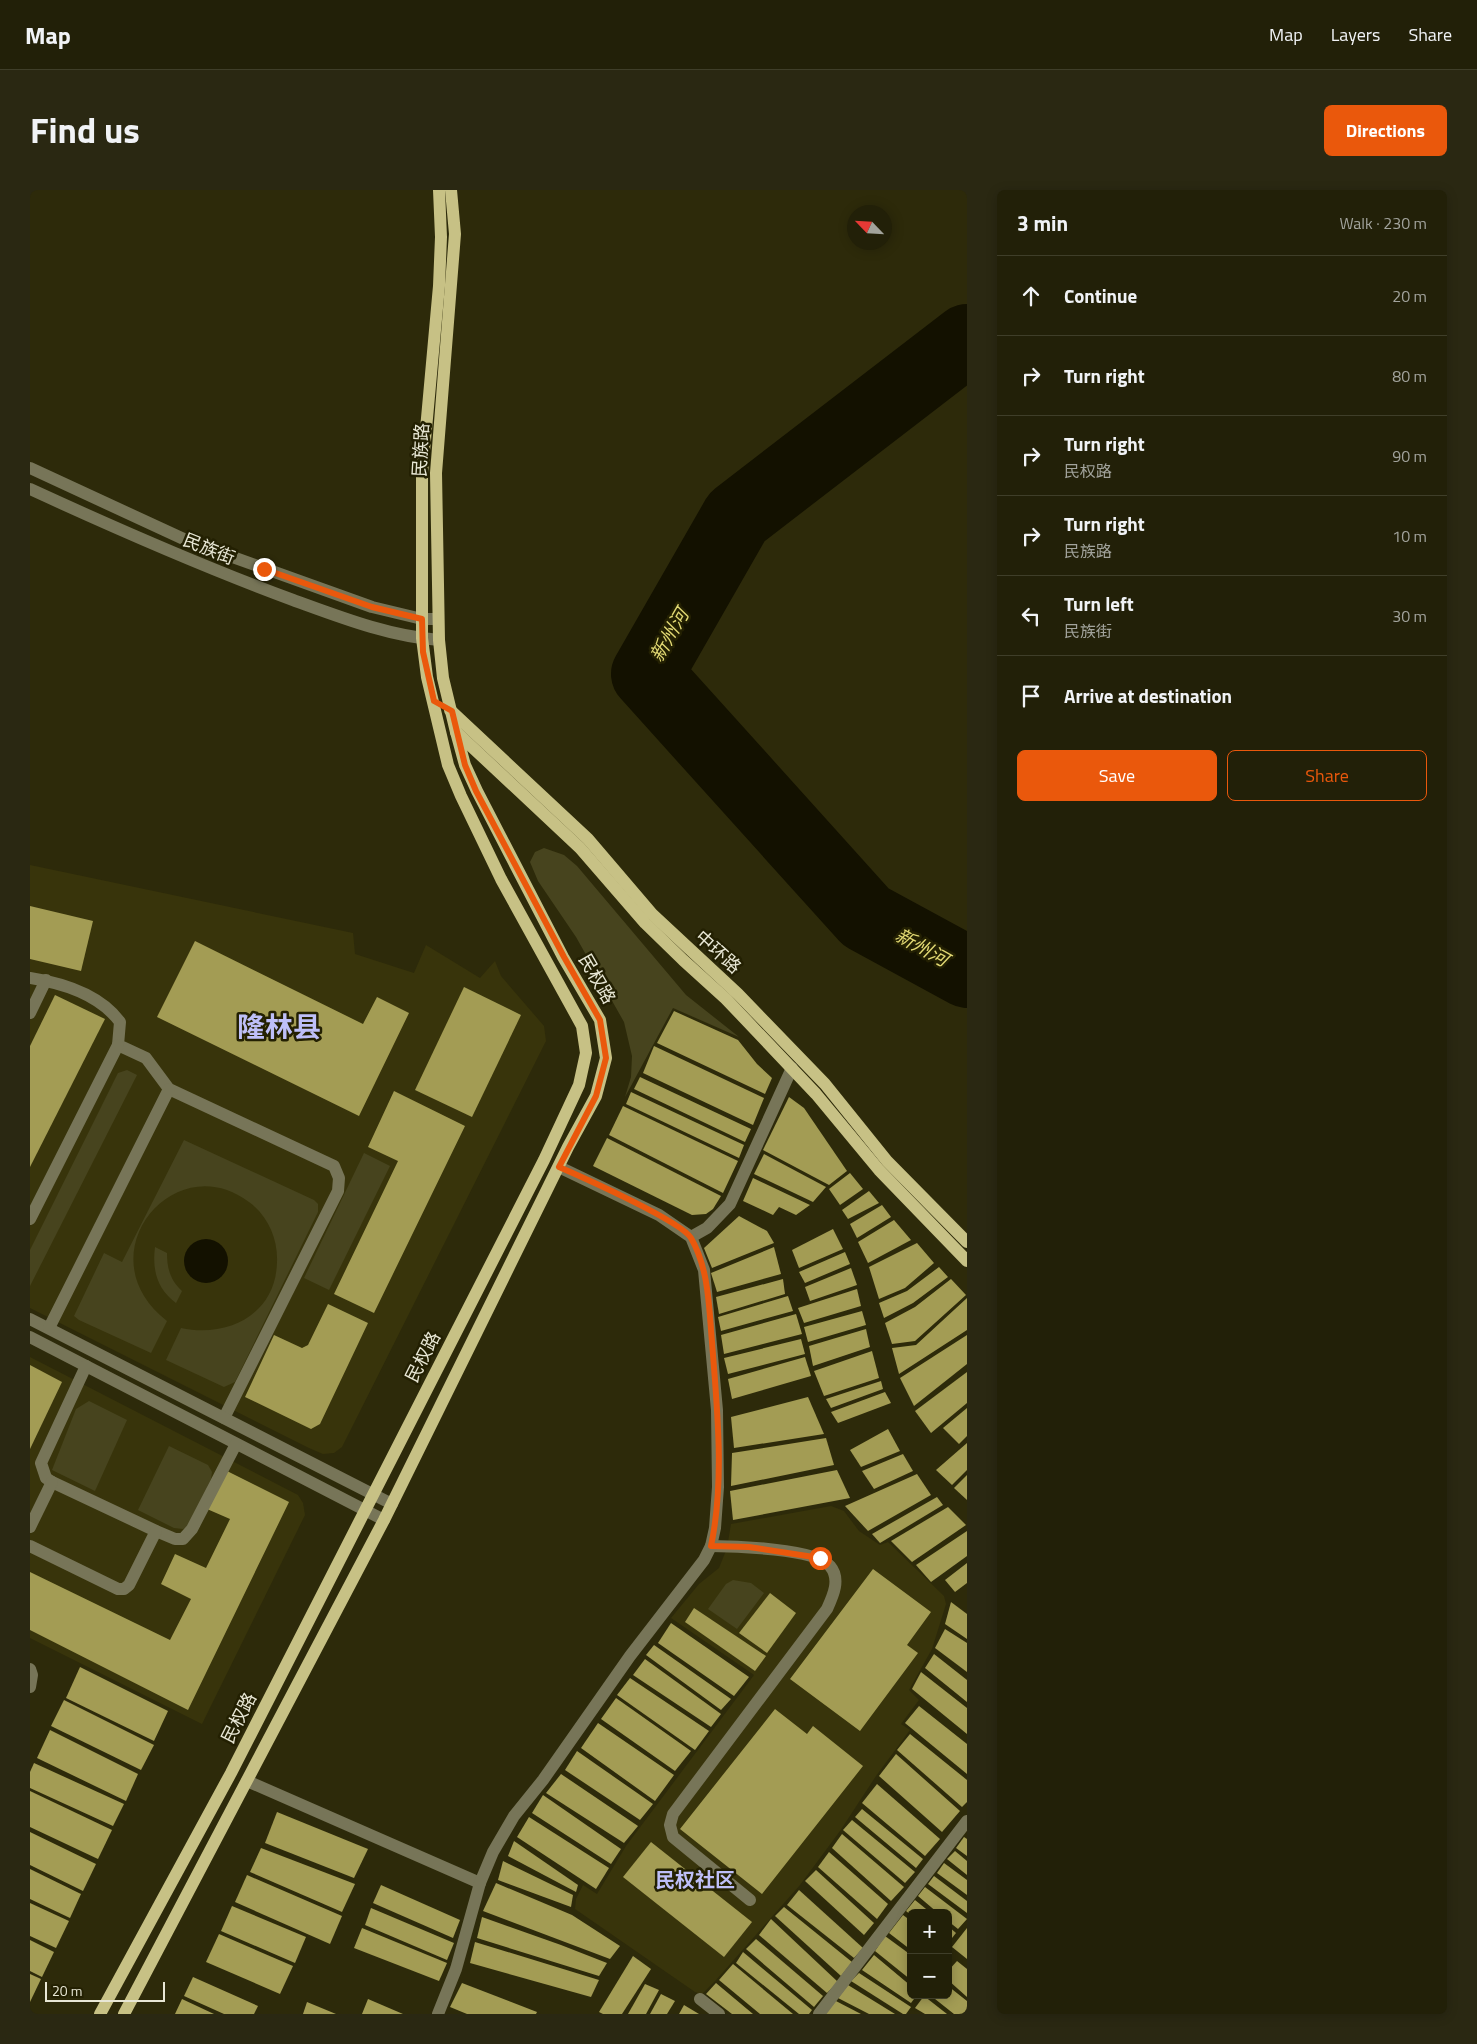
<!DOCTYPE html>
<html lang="en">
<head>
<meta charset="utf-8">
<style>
	:root { --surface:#222008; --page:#2a2812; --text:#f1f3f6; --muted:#a2a39c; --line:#3f3e29; --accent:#ea580c }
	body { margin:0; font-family:"Titillium Web","Noto Sans SC",sans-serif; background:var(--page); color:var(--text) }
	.controls { position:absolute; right:15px; bottom:15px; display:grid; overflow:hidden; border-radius:8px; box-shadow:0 2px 12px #0003 }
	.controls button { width:45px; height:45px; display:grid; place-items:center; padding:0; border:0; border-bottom:1px solid var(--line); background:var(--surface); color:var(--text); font:25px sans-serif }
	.compass { position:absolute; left:817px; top:15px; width:45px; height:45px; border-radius:50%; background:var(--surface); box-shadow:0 2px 12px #0003; rotate:295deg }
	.scale { position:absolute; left:15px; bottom:12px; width:120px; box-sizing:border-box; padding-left:5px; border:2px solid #e8e7d5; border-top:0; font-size:14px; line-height:18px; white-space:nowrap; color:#e8e7d5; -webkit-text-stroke:4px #232002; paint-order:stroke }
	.stop { position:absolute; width:15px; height:15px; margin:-11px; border:4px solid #ea580c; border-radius:50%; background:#fff }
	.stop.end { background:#ea580c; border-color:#fff; box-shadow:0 1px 5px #0008 }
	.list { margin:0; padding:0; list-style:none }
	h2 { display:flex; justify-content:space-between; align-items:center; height:65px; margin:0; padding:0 20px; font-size:21px }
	h2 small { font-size:16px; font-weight:400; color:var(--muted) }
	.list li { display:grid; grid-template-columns:32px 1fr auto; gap:15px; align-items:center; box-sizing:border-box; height:80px; padding:0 20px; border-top:1px solid var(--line) }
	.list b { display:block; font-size:19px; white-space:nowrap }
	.list p { margin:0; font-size:16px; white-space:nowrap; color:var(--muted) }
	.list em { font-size:16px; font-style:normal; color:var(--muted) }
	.actions { display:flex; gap:10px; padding:15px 20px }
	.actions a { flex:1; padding:11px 0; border:1px solid var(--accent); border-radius:8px; text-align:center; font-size:18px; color:var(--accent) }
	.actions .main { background:var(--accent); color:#fff }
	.icon { flex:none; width:28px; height:28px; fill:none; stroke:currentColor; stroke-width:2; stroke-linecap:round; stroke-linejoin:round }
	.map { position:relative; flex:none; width:937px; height:1824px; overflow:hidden; border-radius:8px }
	header { display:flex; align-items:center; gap:30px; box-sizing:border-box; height:70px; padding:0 25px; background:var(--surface); border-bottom:1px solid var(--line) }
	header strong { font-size:24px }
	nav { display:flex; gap:28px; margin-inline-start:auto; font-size:18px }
	.intro { display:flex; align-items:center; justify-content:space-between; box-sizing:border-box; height:120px; padding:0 30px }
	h1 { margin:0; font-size:35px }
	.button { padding:12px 22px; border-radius:8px; background:var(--accent); color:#fff; font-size:18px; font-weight:700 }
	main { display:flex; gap:30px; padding:0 30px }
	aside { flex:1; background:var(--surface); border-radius:8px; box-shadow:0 2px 12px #0003 }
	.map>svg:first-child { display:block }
	.built { fill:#38340b }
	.green { fill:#47441e }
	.water { fill:#131100 }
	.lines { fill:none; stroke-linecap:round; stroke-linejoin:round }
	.river { stroke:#131100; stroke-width:72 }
	.building { fill:#a39c54 }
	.minor { stroke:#777558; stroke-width:12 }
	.major { stroke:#c7c185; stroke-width:12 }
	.route { stroke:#ea580c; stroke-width:6 }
	.labels { text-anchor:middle; stroke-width:5; stroke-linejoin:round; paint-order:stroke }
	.street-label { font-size:18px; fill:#e8e7d5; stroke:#232002 }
	.water-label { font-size:19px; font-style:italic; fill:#e1d873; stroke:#232002 }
	.quarter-label { font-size:20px; font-weight:bold; fill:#bebff8; stroke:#232002 }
	.town-label { font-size:28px; font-weight:bold; fill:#bebff8; stroke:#232002 }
</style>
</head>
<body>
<header>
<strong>Map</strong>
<nav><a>Map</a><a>Layers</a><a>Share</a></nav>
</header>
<div class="intro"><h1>Find us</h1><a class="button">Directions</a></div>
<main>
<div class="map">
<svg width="937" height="1824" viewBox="0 0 937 1824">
	<rect width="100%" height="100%" fill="#2d2a0a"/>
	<g class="built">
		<polygon points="0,675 323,743 325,764 384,783 396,755 450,788 465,771 471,786 514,836 516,851 312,1257 304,1263 293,1264 279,1258 0,1118"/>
		<polygon points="0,1167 268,1305 273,1313 275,1325 172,1534 0,1448"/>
		<polygon points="801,1316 814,1321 829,1341 850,1355 858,1352 914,1406 916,1414 902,1459 879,1500 889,1510 871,1534 880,1540 846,1586 810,1641 770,1695 686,1790 672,1804 665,1802 545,1719 546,1709 553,1695 567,1704 596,1656 724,1485 641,1428 669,1394 689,1378 697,1358 701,1334"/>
	</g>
	<g class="green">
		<polygon points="514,658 534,665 547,676 656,805 709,847 643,818 595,907 601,887 602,866 594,832 546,747 508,691 500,672 505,662"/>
		<polygon points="97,880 107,885 0,1096 0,1060 88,883"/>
		<path d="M154,950L284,1010L288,1014V1022L205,1192L194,1197L136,1170L151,1138C197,1148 246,1125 247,1072C248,1049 238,1026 219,1012C144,955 53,1066 137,1131L121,1163L49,1130L44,1126L74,1063L92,1072Z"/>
		<polygon points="334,963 360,976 299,1100 274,1088"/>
		<path d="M125,1057L137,1063C137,1078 140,1090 152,1101L146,1113C127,1099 122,1080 125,1057Z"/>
		<polygon points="59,1211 97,1230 65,1301 22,1280 46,1219"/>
		<polygon points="139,1256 178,1275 182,1282 181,1289 158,1336 153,1339 144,1338 108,1320"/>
		<polygon points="703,1390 721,1393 734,1403 707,1439 678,1419 696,1394"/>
	</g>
	<circle class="water" cx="176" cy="1071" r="22"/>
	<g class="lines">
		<polyline class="river" points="937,150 707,327 617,484 836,727 937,782"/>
	</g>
	<g class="building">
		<polygon points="0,716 63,731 51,781 0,769"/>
		<polygon points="165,751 333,834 347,807 379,823 329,926 127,827"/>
		<polygon points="434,797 491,825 442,927 385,900"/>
		<polygon points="25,805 75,829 0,977 0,856"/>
		<polygon points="644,821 708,850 727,874 742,888 735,904 627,853"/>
		<polygon points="624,856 734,908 723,935 613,883"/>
		<polygon points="610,887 721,939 715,952 604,899"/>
		<polygon points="364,901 435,936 344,1123 304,1104 368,971 338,957"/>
		<polygon points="601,902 714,955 709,968 596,914"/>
		<polygon points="759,907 774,918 817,981 799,995 733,960"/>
		<polygon points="593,916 708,971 693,1003 579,945"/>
		<polygon points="577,948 691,1006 683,1019 676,1024 662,1025 563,976"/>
		<polygon points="734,964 796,997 783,1012 724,984"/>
		<polygon points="820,983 833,999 810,1015 799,999"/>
		<polygon points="723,988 780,1015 766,1025 749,1017 743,1025 713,1011"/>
		<polygon points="839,1001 849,1013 818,1029 812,1020"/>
		<polygon points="852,1015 861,1027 827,1048 820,1034"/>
		<polygon points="709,1026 737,1041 744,1053 682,1078 674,1058"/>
		<polygon points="864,1030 881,1050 838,1073 828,1052"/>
		<polygon points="803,1039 813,1059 769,1078 762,1060"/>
		<polygon points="887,1053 904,1073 875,1098 849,1109 839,1077"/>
		<polygon points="744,1057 751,1084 687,1102 681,1083"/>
		<polygon points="815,1062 820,1074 775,1093 769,1082"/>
		<polygon points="909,1077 918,1087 883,1113 854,1128 849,1113 877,1101"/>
		<polygon points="821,1078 827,1095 780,1111 775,1097"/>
		<polygon points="753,1089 755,1104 689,1124 686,1107"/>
		<polygon points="921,1089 936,1105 885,1151 862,1154 855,1133 885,1117"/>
		<polygon points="827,1099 831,1116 774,1133 768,1118"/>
		<polygon points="758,1106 763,1121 691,1141 688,1127"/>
		<polygon points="937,1108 937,1140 869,1184 862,1158 886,1155"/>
		<polygon points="298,1114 338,1133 290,1234 281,1239 215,1207 244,1145 272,1158 278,1155"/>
		<polygon points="832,1121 836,1135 778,1152 774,1137"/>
		<polygon points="766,1124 772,1144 694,1164 691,1145"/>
		<polygon points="836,1139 840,1157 783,1176 779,1156"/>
		<polygon points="937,1145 937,1174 884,1216 870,1188"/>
		<polygon points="771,1149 775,1164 698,1184 694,1168"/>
		<polygon points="842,1161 849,1188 794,1206 784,1181"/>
		<polygon points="775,1167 781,1186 702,1209 698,1189"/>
		<polygon points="0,1175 32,1192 0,1259"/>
		<polygon points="937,1182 937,1213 901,1243 885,1221"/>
		<polygon points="851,1191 853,1199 801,1218 796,1209"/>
		<polygon points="855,1202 861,1213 808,1233 801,1222"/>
		<polygon points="778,1207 794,1244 704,1258 701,1227"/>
		<polygon points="937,1218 937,1246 929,1254 913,1238"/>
		<polygon points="858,1239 870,1261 831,1277 820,1260"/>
		<polygon points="796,1248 804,1275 701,1296 702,1263"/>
		<polygon points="937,1253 937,1280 922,1295 906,1280"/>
		<polygon points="873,1264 883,1281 844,1299 832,1281"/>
		<polygon points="195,1280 259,1312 158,1520 0,1440 0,1382 140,1450 161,1409 131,1394 145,1364 176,1378 200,1329 177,1319"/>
		<polygon points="807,1280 820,1308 703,1330 700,1301"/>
		<polygon points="887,1284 901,1305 838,1341 815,1316"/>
		<polygon points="937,1285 937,1310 924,1298"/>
		<polygon points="907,1307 913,1315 850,1353 842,1344"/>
		<polygon points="918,1317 936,1335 882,1372 861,1351"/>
		<polygon points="937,1341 937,1366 901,1392 886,1375"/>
		<polygon points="937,1373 937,1393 925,1402 915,1390"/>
		<polygon points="843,1379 901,1422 877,1455 888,1463 830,1541 760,1489"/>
		<polygon points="740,1403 766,1423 737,1463 709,1443"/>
		<polygon points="921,1412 937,1424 937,1449 915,1434"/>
		<polygon points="664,1418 736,1466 725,1481 655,1432"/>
		<polygon points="641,1433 719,1487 704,1506 628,1453"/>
		<polygon points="915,1439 937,1453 937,1482 905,1458"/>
		<polygon points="624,1455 701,1509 691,1520 616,1465"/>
		<polygon points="904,1464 937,1490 937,1512 895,1478"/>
		<polygon points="615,1469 691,1524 681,1537 603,1485"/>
		<polygon points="50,1477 138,1521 124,1551 36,1508"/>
		<polygon points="891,1482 937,1518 937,1544 882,1499"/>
		<polygon points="600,1488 679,1541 665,1560 587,1505"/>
		<polygon points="586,1508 661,1561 645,1581 571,1529"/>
		<polygon points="34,1510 124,1555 111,1580 21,1536"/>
		<polygon points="889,1516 937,1554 937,1584 875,1533"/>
		<polygon points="745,1519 777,1544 783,1536 833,1576 732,1704 650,1639"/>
		<polygon points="568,1533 644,1585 625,1611 551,1558"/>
		<polygon points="20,1540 108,1584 96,1611 7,1568"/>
		<polygon points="880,1544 937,1590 937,1612 932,1617 867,1560"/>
		<polygon points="547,1561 623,1614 610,1630 535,1580"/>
		<polygon points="866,1564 930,1621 912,1642 849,1586"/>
		<polygon points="4,1573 94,1614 83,1636 0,1598 0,1582"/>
		<polygon points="531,1584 608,1636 594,1653 516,1603"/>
		<polygon points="847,1594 910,1649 895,1666 832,1613"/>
		<polygon points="0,1601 82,1640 68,1669 0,1637"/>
		<polygon points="513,1605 591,1659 581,1674 502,1623"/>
		<polygon points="832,1619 893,1669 886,1678 825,1627"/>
		<polygon points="247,1622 338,1659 324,1688 235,1653"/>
		<polygon points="499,1627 579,1678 566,1699 487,1647"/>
		<polygon points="822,1630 885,1682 875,1693 813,1640"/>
		<polygon points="0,1642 66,1674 53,1701 0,1675"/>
		<polygon points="812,1644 874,1697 861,1711 802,1658"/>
		<polygon points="934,1647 937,1649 937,1666 926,1658"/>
		<polygon points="484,1651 548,1695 546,1702 478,1666"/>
		<polygon points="621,1652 722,1732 694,1767 593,1687"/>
		<polygon points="231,1658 325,1694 312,1722 220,1682"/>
		<polygon points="925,1661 937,1671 937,1685 917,1669"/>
		<polygon points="799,1662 858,1714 847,1729 788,1677"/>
		<polygon points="473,1671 543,1705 541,1717 468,1690"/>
		<polygon points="914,1673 937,1690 937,1705 907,1683"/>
		<polygon points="0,1679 51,1704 40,1728 0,1709"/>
		<polygon points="786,1680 844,1733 834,1745 775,1691"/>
		<polygon points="217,1685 312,1726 300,1754 205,1712"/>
		<polygon points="904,1686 937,1711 937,1723 898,1694"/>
		<polygon points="466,1693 542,1725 590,1756 580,1769 453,1721"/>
		<polygon points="351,1695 430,1730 423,1748 343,1713"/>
		<polygon points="895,1697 937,1729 928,1739 918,1731 918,1723 908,1723 888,1706"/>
		<polygon points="769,1700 833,1758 824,1768 757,1715"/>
		<polygon points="885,1710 901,1723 881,1723 881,1725 876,1721"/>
		<polygon points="0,1713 39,1731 26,1758 0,1746"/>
		<polygon points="202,1716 276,1747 265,1773 191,1741"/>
		<polygon points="754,1717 822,1772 811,1786 745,1726"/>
		<polygon points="341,1718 424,1753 417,1770 335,1735"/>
		<polygon points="873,1725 881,1731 881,1760 859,1743"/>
		<polygon points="452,1727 531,1755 577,1773 569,1786 447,1748"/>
		<polygon points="741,1729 808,1792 797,1803 729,1745"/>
		<polygon points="918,1736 926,1743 918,1753"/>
		<polygon points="332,1738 417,1773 409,1791 324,1758"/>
		<polygon points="937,1738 937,1769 922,1757"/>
		<polygon points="189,1744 263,1776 250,1804 176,1772"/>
		<polygon points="855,1746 881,1765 881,1790 845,1761"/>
		<polygon points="726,1749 793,1806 784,1817 716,1759"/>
		<polygon points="0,1750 24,1762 12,1787 0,1781"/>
		<polygon points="445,1752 569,1790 561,1807 440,1773"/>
		<polygon points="713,1762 782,1820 779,1824 769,1824 706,1773"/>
		<polygon points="844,1765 881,1796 881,1805 887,1805 881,1813 832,1780"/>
		<polygon points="603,1766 621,1779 592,1824 573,1824 569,1822"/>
		<polygon points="927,1771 937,1779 937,1807 918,1790 918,1781"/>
		<polygon points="703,1774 763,1824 730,1824 689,1790"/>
		<polygon points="829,1783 881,1817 876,1824 873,1824 821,1791"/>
		<polygon points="0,1784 11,1789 0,1812"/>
		<polygon points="163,1787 228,1816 224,1824 194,1824 154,1806"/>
		<polygon points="432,1793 507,1822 506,1824 437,1824 420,1817"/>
		<polygon points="686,1793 723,1824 702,1824 676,1804"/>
		<polygon points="615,1794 629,1800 616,1824 598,1824"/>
		<polygon points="818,1795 865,1824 839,1824 808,1808"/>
		<polygon points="918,1796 937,1811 937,1824 924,1824 900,1805 918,1805"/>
		<polygon points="631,1804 645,1811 637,1824 620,1824"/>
		<polygon points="894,1806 917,1824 895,1824 885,1818"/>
		<polygon points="152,1809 184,1824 145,1824"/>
		<polygon points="338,1809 373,1824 332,1824"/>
		<polygon points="804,1810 831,1824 795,1824"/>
		<polygon points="277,1812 306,1824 273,1824"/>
		<polygon points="654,1815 669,1824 649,1824"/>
	</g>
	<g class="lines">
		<g class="minor">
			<polyline points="0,278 158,351 342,417 392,429 408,429"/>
			<path d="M0,299C87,339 173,377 263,410C310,427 358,446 409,450"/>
			<path d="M0,788C32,793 70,805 90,832L88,855L116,868L139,899L304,976L309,988L308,1001L194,1228"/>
			<polyline points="0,823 16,790"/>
			<polyline points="0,1029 88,855"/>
			<polyline points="661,1047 677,1038 700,1014 762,878"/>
			<polyline points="0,1129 362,1314"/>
			<polyline points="19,1138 139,899"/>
			<polyline points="0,1147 354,1330"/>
			<polyline points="56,1176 11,1273 16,1288 22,1292 126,1341 145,1349 153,1349 162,1339 206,1254"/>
			<polyline points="0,1337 22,1292"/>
			<polyline points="0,1356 88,1399 94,1399 99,1395 126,1341"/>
			<path d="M681,1356C704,1356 787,1359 800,1376C811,1389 803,1406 797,1419L643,1624L640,1635L643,1647L720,1710"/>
			<polyline points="0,1479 2,1485 0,1497"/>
			<polyline points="217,1591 450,1693"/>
			<polyline points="670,1809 689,1824"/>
			<polyline points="408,1824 426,1779 450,1693 463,1662 484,1626 513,1590 600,1466 674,1370 681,1356 685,1338 688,1297 687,1220 674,1080 661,1047 629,1025 529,977"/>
			<polyline points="789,1824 937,1631"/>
		</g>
		<g class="major">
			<polyline points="420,520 558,649 622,724 708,804 795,894 857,971 937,1052"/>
			<polyline points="426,542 550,658 615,733 653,770 696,809 786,904 849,980 937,1071"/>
			<polyline points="70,1824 201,1583 514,970 549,895 556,863 552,836 471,689 431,606 418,575 397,487 392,448 392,283 409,96 411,47 409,0"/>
			<polyline points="94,1824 354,1330 538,957 566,906 576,868 570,830 533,767 447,601 435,575 426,542 413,488 409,450 406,283 425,44 421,0"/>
		</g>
	</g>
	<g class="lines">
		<path class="route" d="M234,379L342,417L392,429L393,462L404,511L422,521L435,575L446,601L534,767L570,830L576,868L566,906L529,977C552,987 651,1031 661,1048C679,1079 679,1118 682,1152C687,1218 695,1290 681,1356L719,1357L790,1368"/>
	</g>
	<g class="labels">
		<g class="street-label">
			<text transform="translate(391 260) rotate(-87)" y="6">民族路</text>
			<text transform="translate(179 359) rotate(22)" y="6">民族街</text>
			<text transform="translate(688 762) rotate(42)" y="6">中环路</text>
			<text transform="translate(567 789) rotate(60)" y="6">民权路</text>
			<text transform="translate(393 1167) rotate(-63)" y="6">民权路</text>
			<text transform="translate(209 1528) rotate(-63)" y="6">民权路</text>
		</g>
		<g class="water-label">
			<text transform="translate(639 445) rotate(-60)" y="7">新州河</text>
			<text transform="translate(892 757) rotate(29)" y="7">新州河</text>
		</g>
		<g class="quarter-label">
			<text x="665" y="1697">民权社区</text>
		</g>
		<g class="town-label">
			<text x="249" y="847">隆林县</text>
		</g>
	</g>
</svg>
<div class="controls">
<button>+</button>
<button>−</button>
</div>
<svg class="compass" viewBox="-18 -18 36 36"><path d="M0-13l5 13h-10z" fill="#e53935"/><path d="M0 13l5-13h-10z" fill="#a2a39c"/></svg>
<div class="scale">20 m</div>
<div class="stop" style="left:790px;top:1368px"></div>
<div class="stop end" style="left:234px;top:379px"></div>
</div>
<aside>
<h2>3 min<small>Walk · 230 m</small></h2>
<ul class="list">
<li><svg class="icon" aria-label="ahead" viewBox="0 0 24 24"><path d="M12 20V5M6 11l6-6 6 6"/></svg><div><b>Continue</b></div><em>20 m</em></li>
<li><svg class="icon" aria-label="right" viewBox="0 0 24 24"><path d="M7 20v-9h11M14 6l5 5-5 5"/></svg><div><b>Turn right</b></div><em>80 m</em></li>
<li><svg class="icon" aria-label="right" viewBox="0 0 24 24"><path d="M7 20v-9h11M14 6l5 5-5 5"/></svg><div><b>Turn right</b><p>民权路</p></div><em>90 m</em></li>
<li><svg class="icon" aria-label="right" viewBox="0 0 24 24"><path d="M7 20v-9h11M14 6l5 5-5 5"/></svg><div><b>Turn right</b><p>民族路</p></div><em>10 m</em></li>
<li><svg class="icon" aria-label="left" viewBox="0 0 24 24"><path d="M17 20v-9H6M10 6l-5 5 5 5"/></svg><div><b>Turn left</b><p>民族街</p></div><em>30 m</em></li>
<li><svg class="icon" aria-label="arrive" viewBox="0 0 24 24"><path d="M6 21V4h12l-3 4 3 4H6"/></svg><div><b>Arrive at destination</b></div></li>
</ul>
<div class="actions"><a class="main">Save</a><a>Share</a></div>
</aside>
</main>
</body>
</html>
